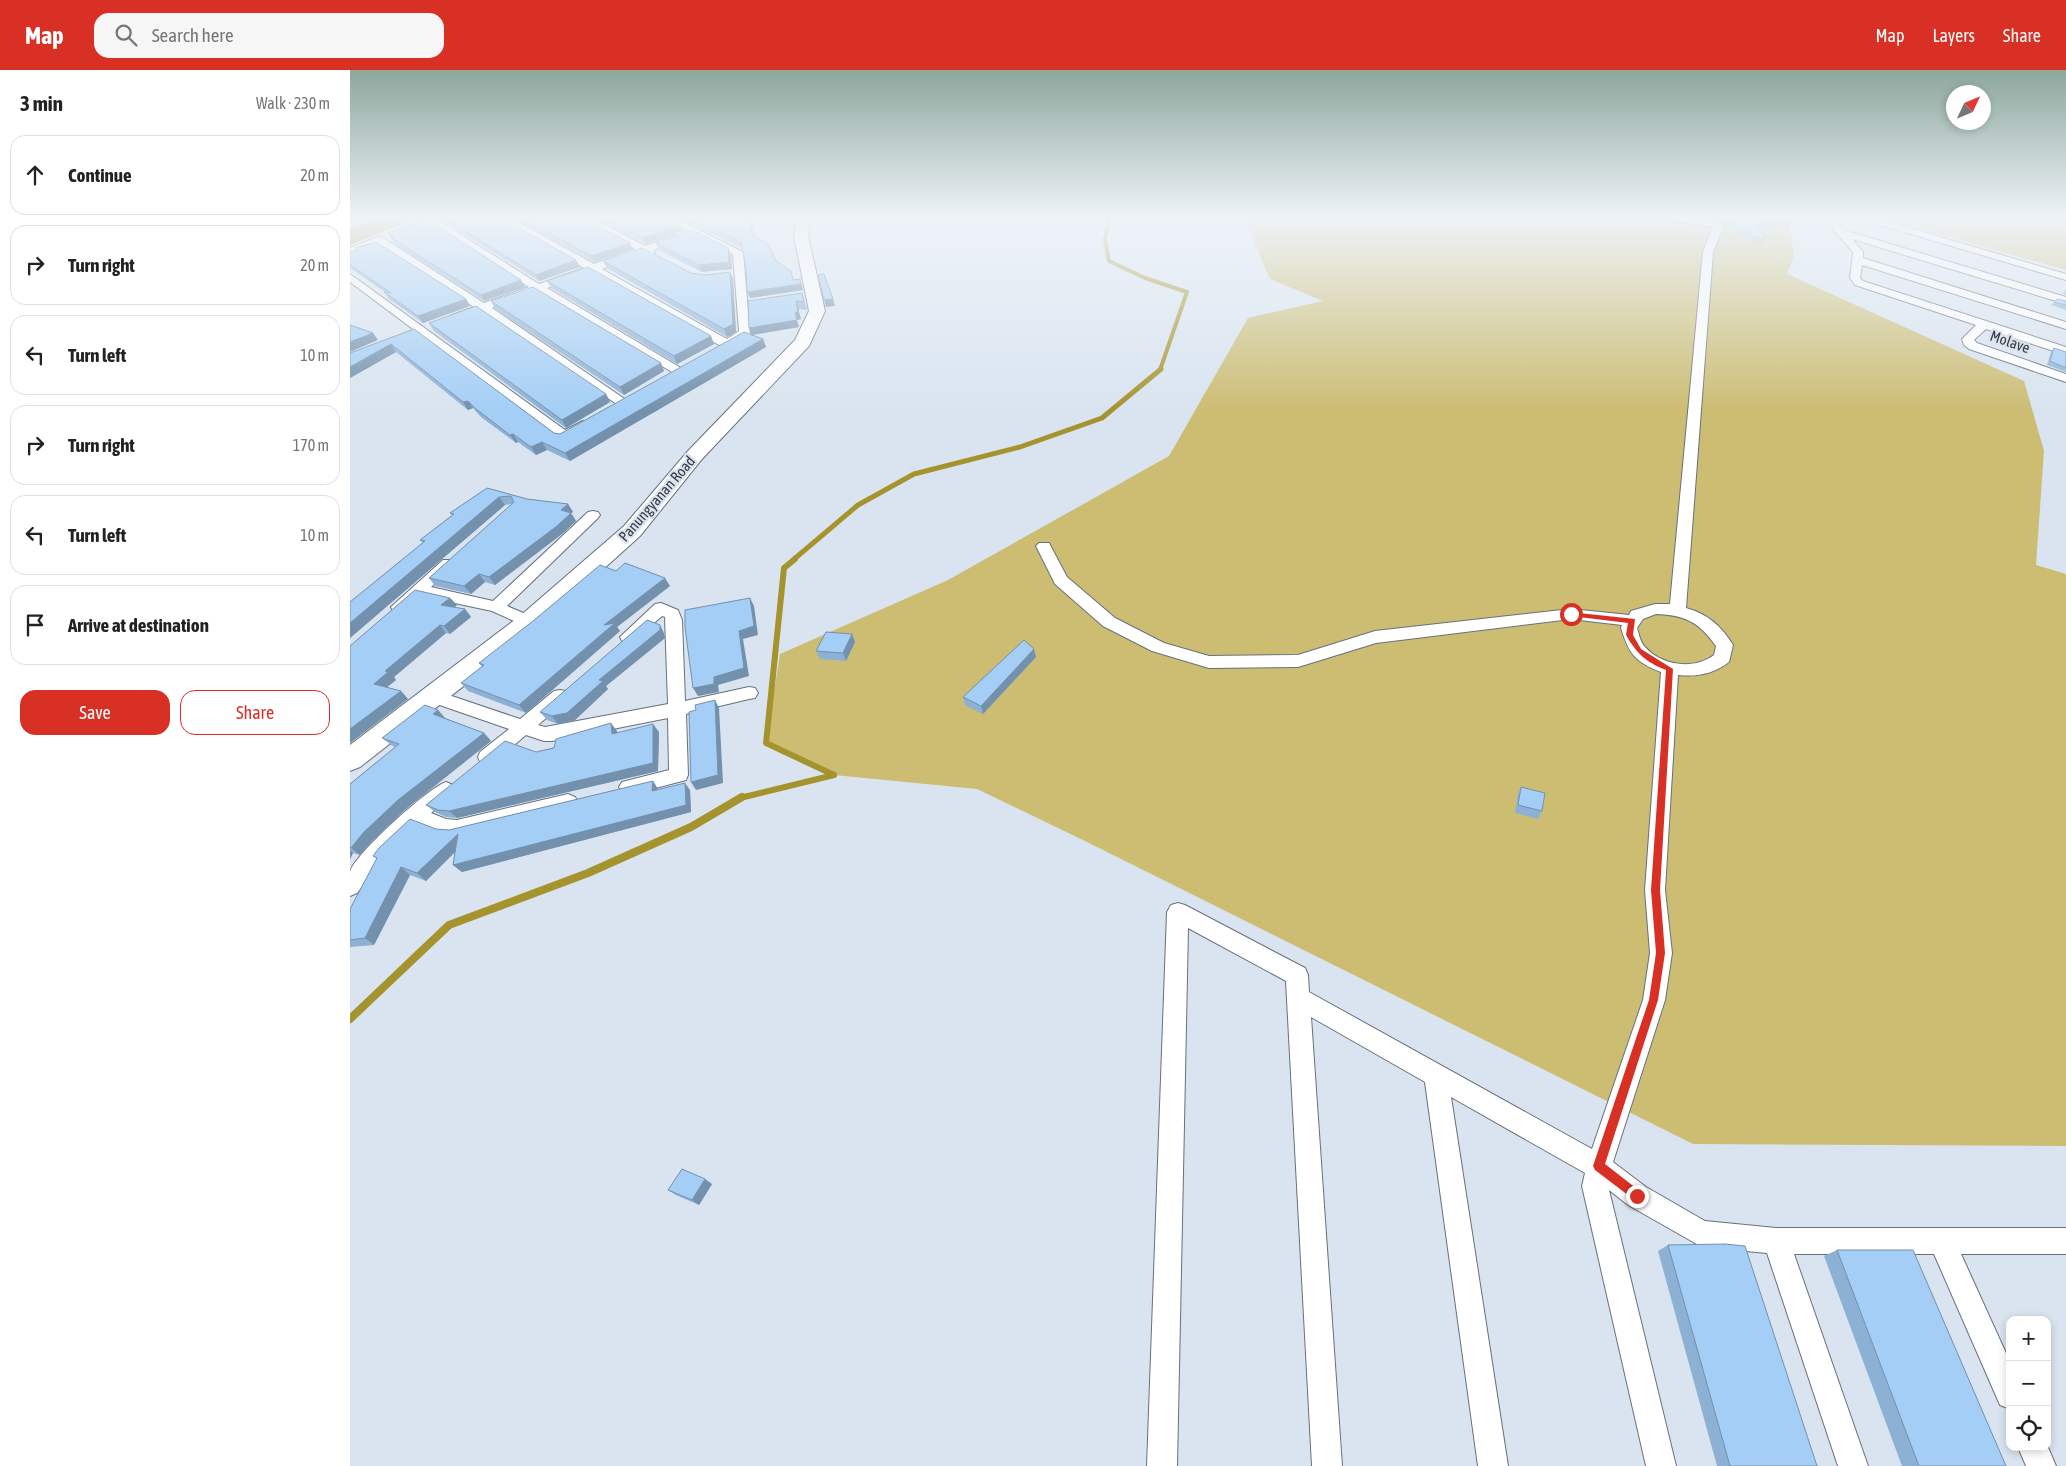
<!DOCTYPE html>
<html lang="en">
<head>
<meta charset="utf-8">
<style>
	:root { --surface:#fff; --page:#f6f6f6; --text:#222; --muted:#767676; --line:#e0e0e0; --accent:#d93025 }
	body { margin:0; font-family:"Asap Condensed",sans-serif; background:var(--page); color:var(--text) }
	.controls { position:absolute; right:15px; bottom:15px; display:grid; overflow:hidden; border-radius:10px; box-shadow:0 2px 8px #0003 }
	.controls button { width:45px; height:45px; display:grid; place-items:center; padding:0; border:0; border-bottom:1px solid var(--line); background:var(--surface); color:var(--text); font:25px sans-serif }
	.compass { position:absolute; left:1596px; top:15px; width:45px; height:45px; border-radius:50%; background:var(--surface); box-shadow:0 2px 8px #0003; rotate:46deg }
	.stop { position:absolute; width:15px; height:15px; margin:-11px; border:4px solid #d93025; border-radius:50%; background:#fff }
	.stop.end { background:#d93025; border-color:#fff; box-shadow:0 1px 5px #0008 }
	.list { margin:0; padding:0; list-style:none }
	h2 { display:flex; justify-content:space-between; align-items:center; height:65px; margin:0; padding:0 20px; font-size:21px }
	h2 small { font-size:16px; font-weight:400; color:var(--muted) }
	.list li { display:grid; grid-template-columns:32px 1fr auto; gap:15px; align-items:center; box-sizing:border-box; height:80px; margin:0 10px 10px; padding:0 10px; border:1px solid var(--line); border-radius:15px }
	.list b { display:block; font-size:19px; white-space:nowrap }
	.list em { font-size:16px; font-style:normal; color:var(--muted) }
	.actions { display:flex; gap:10px; padding:15px 20px }
	.actions a { flex:1; padding:11px 0; border:1px solid var(--accent); border-radius:15px; text-align:center; font-size:18px; color:var(--accent) }
	.actions .main { background:var(--accent); color:#fff }
	.icon { flex:none; width:28px; height:28px; fill:none; stroke:currentColor; stroke-width:2; stroke-linecap:round; stroke-linejoin:round }
	.map { position:relative; flex:none; width:1716px; height:1396px; overflow:hidden }
	header { display:flex; align-items:center; gap:30px; box-sizing:border-box; height:70px; padding:0 25px; background:var(--accent); color:#fff }
	header strong { font-size:24px }
	nav { display:flex; gap:28px; margin-inline-start:auto; font-size:18px }
	.search { width:350px; height:45px; background:var(--page); display:flex; align-items:center; gap:12px; box-sizing:border-box; padding:0 18px; border-radius:15px; color:var(--muted); font-size:19px }
	main { display:flex }
	aside { flex:1; background:var(--surface) }
	.map>svg:first-child { display:block }
	.green { fill:#ccbd73 }
	.lines { fill:none; stroke-linecap:round; stroke-linejoin:round }
	.stream-far3 { stroke:#a5932d; stroke-width:4 }
	.stream-far2 { stroke:#a5932d; stroke-width:5 }
	.stream-far1 { stroke:#a5932d; stroke-width:6 }
	.stream { stroke:#a5932d; stroke-width:8 }
	.river { fill:#a5932d; fill-rule:evenodd }
	.street-casing { stroke:#67717b; stroke-width:2 }
	.secondary-casing { stroke:#67717b; stroke-width:2 }
	.street { fill:#fff; fill-rule:evenodd }
	.secondary { fill:#fff; fill-rule:evenodd }
	.wall { fill:#8db1d4 }
	.shaded-wall { fill:#7390ac }
	.building { fill:#a4cef6; stroke:#7390ac }
	.route { fill:#d93025 }
	.labels { text-anchor:middle; stroke-width:4.5; stroke-linejoin:round; paint-order:stroke }
	.far-street-label { font-size:15px; fill:#373c40; stroke:#d9e4f0 }
</style>
</head>
<body>
<header>
<strong>Map</strong>
<div class="search"><svg class="icon" aria-label="search" viewBox="0 0 24 24"><circle cx="10" cy="10" r="6"/><path d="M15 15l6 6"/></svg>Search here</div>
<nav><a>Map</a><a>Layers</a><a>Share</a></nav>
</header>
<main>
<aside>
<h2>3 min<small>Walk · 230 m</small></h2>
<ul class="list">
<li><svg class="icon" aria-label="ahead" viewBox="0 0 24 24"><path d="M12 20V5M6 11l6-6 6 6"/></svg><div><b>Continue</b></div><em>20 m</em></li>
<li><svg class="icon" aria-label="right" viewBox="0 0 24 24"><path d="M7 20v-9h11M14 6l5 5-5 5"/></svg><div><b>Turn right</b></div><em>20 m</em></li>
<li><svg class="icon" aria-label="left" viewBox="0 0 24 24"><path d="M17 20v-9H6M10 6l-5 5 5 5"/></svg><div><b>Turn left</b></div><em>10 m</em></li>
<li><svg class="icon" aria-label="right" viewBox="0 0 24 24"><path d="M7 20v-9h11M14 6l5 5-5 5"/></svg><div><b>Turn right</b></div><em>170 m</em></li>
<li><svg class="icon" aria-label="left" viewBox="0 0 24 24"><path d="M17 20v-9H6M10 6l-5 5 5 5"/></svg><div><b>Turn left</b></div><em>10 m</em></li>
<li><svg class="icon" aria-label="arrive" viewBox="0 0 24 24"><path d="M6 21V4h12l-3 4 3 4H6"/></svg><div><b>Arrive at destination</b></div></li>
</ul>
<div class="actions"><a class="main">Save</a><a>Share</a></div>
</aside>
<div class="map">
<svg width="1716" height="1396" viewBox="0 0 1716 1396">
	<rect width="100%" height="100%" fill="#d9e4f0"/>
	<g class="green">
		<polygon points="894,147 1439,147 1444,186 1437,204 1674,311 1694,381 1686,495 1716,504 1716,1076 1343,1074 735,771 627,719 484,705 416,673 430,584 598,510 819,386 898,248 973,231 920,209"/>
		<polygon points="1529,147 1716,147 1716,200"/>
	</g>
	<g class="lines">
		<polyline class="stream-far3" points="759,147 755,170 759,191 795,208 837,222 810,300"/>
		<polyline class="stream-far2" points="443,490 508,435 564,404 670,377 752,348 811,299"/>
		<g class="stream-far1">
			<polyline points="445,489 434,498 416,673 484,705"/>
			<polyline points="390,728 484,705"/>
		</g>
		<polyline class="stream" points="0,949 99,855 238,803 341,757 392,727"/>
		<polygon class="river" points="28,147 59,147 56,152 0,175 0,159"/>
		<g class="street-casing">
			<g id="street">
				<polygon points="72,147 83,147 189,214 234,198 150,149 148,147 159,147 244,194 285,179 230,149 228,147 240,147 295,176 326,165 334,165 334,169 303,180 305,183 304,185 293,184 252,199 377,269 389,261 383,184 311,147 323,147 393,182 400,265 379,278 371,278 369,275 242,202 197,218 331,298 333,301 327,305 187,222 142,238 279,332 273,336 268,335 132,242 110,249 102,249 100,247 102,245 124,237 27,174 0,185 0,178 30,166 134,233 179,217"/>
				<path d="M1318,147L1354,148L1374,156L1363,182L1336,538C1358,544 1371,556 1383,575L1379,592C1363,604 1348,607 1328,605L1315,820L1322,883L1315,930L1263,1092L1296,1117L1355,1151L1426,1158H1716V1184H1611L1660,1292V1339L1650,1335L1584,1184H1444L1518,1396H1488L1417,1183L1352,1177L1278,1135L1259,1120L1326,1396H1296L1232,1116L1235,1103L1101,1027L1158,1396H1128L1075,1012L961,947L992,1396H962L936,911L838,858L827,1396H797L817,842L821,835L828,833L835,835L955,898L958,905L959,922L1242,1079L1293,930L1300,883L1295,820L1311,602C1285,592 1279,584 1271,558L1272,555L1221,549L1026,573L948,597L859,598L802,581L753,556L705,514L686,476L689,473H699L717,507L765,548L814,573L859,586L948,585L1025,561L1221,539L1279,545L1281,541L1305,534H1320L1353,182L1363,157C1351,153 1326,154 1318,147ZM1306,544C1335,545 1349,552 1366,576L1364,585C1344,600 1312,596 1295,577C1290,572 1289,564 1287,558L1293,549Z"/>
				<polygon points="1472,147 1482,147 1494,160 1716,227 1716,234 1502,169 1513,182 1513,188 1716,252 1716,259 1512,195 1510,208 1513,211 1716,277 1716,285 1636,259 1624,270 1627,273 1716,304 1716,312 1619,279 1614,275 1612,269 1626,255 1505,215 1500,208 1503,182"/>
				<polygon points="1508,147 1522,147 1716,204 1716,210 1510,149"/>
				<polygon points="0,204 215,360 233,351 240,355 220,369 210,369 0,212"/>
				<path d="M243,441L248,442L250,445L248,448L157,536L185,548L187,552L185,556L179,558L142,541L72,526C63,533 56,544 43,541L41,537L93,490H103L106,494L81,517L143,531L238,442Z"/>
				<polygon points="311,533 328,540 332,550 335,631 399,617 405,618 408,623 405,628 399,629 336,644 338,705 336,710 279,725 272,722 269,717 272,712 319,700 318,648 202,671 194,671 176,665 144,692 137,694 130,692 128,687 130,682 159,659 78,631 75,626 78,621 84,620 170,649 204,621 210,620 216,621 219,626 216,631 188,655 195,657 318,634 315,547 312,546 284,571 278,573 272,571 270,567 305,534"/>
				<path d="M96,712L103,715L106,720L103,725L81,743L96,749L107,750L218,724L225,727L228,732L225,737L218,740L107,766L95,765L68,754L37,784L7,823L0,826C0,819 0,809 0,802C4,785 78,718 96,712Z"/>
				<polygon points="1697,1375 1706,1396 1676,1396 1668,1377 1697,1377"/>
			</g>
		</g>
		<g class="secondary-casing">
			<polygon id="secondary" points="447,147 461,147 458,166 475,241 459,276 352,389 290,466 188,558 10,697 0,701 0,675 170,546 274,456 338,381 445,270 459,241 444,166"/>
		</g>
		<use href="#street" class="street"/>
		<use href="#secondary" class="secondary"/>
	</g>
	<g class="wall">
		<polygon points="89,147 149,147 230,197 189,211 90,149"/>
		<polygon points="162,147 230,147 280,173 282,179 244,192"/>
		<polygon points="243,147 316,147 330,155 332,161 296,174"/>
		<polygon points="326,147 404,147 403,165 443,210 452,215 453,220 400,228 396,197 392,178"/>
		<polygon points="1362,147 1445,147 1445,149 1442,154 1409,160 1415,167 1413,172 1411,175"/>
		<polygon points="38,163 175,217 134,231 45,174"/>
		<polygon points="306,173 378,178 381,185 382,199 352,202 309,180"/>
		<polygon points="5,178 120,236 73,253 39,229 35,222 0,198 0,182 6,180"/>
		<polygon points="253,191 355,205 380,202 383,209 386,262 377,267 257,198"/>
		<polygon points="197,211 364,274 327,294 201,218"/>
		<polygon points="1716,219 1716,225 1713,224"/>
		<polygon points="452,223 457,240 448,239 451,249 447,250 449,257 402,265 413,269 416,277 220,391 197,380 186,385 168,372 166,373 131,347 123,338 118,340 46,282 0,308 0,283 64,259 204,363 210,364 402,265 399,258"/>
		<polygon points="141,231 311,293 314,301 274,325 145,239"/>
		<polygon points="1716,231 1716,240 1701,235 1704,232"/>
		<polygon points="79,253 256,324 260,332 216,358 84,261"/>
		<polygon points="1704,278 1716,282 1716,302 1697,295 1701,282"/>
		<polygon points="137,418 177,429 218,434 223,442 221,443 226,451 212,464 145,515 135,512 121,524 85,516 79,508 162,434 155,435 0,568 0,532 73,473 70,470 102,445 100,443"/>
		<polygon points="266,501 320,516 267,557 270,561 176,643 118,621 111,613 132,597 129,593"/>
		<polygon points="100,528 107,535 104,538 115,539 121,547 100,564 96,563 44,607 46,610 37,617 51,621 58,629 0,673 0,576"/>
		<polygon points="314,563 315,568 256,616 258,619 224,651 208,654 197,650 190,642"/>
		<polygon points="502,564 505,572 496,591 470,589 466,581"/>
		<polygon points="686,587 633,644 615,635 613,627"/>
		<polygon points="88,640 95,648 134,663 141,671 57,738 22,771 10,785 3,783 0,789 0,714 45,677 41,675 32,668"/>
		<polygon points="267,661 267,663 309,662 308,701 107,748 96,747 85,742 76,735 186,682"/>
		<polygon points="303,711 308,720 340,720 341,742 112,802 103,795 105,782 76,811 60,805 24,875 0,877 0,839 27,789 23,786 86,759 99,760"/>
		<polygon points="1171,717 1192,741 1188,749 1165,743 1168,724"/>
		<polygon points="362,1114 349,1135 326,1125 318,1120"/>
		<polygon points="1318,1175 1467,1396 1367,1396 1308,1181"/>
		<polygon points="1487,1180 1656,1396 1552,1396 1474,1186"/>
	</g>
	<g class="shaded-wall">
		<polygon points="402,147 404,147 402,169 400,163"/>
		<polygon points="1445,149 1442,154 1403,161 1405,155"/>
		<polygon points="330,155 332,161 296,174 293,168"/>
		<polygon points="280,173 282,179 244,192 241,186"/>
		<polygon points="378,178 381,185 382,199 352,202 349,195"/>
		<polygon points="226,190 230,197 189,211 186,205"/>
		<polygon points="380,202 383,209 386,262 377,267 374,259"/>
		<polygon points="450,209 453,220 400,228 397,222 445,215"/>
		<polygon points="171,210 175,217 134,231 131,225"/>
		<polygon points="116,229 120,236 73,253 68,246"/>
		<polygon points="483,229 485,236 476,237 474,230"/>
		<polygon points="446,231 451,249 447,250 449,257 402,265 399,258 445,243"/>
		<polygon points="23,263 28,270 0,282 0,272"/>
		<polygon points="361,266 364,274 327,294 324,286"/>
		<polygon points="413,269 416,277 220,391 215,383"/>
		<polygon points="41,274 46,282 0,308 0,297"/>
		<polygon points="311,293 314,301 274,325 270,317"/>
		<polygon points="256,324 260,332 216,358 212,350"/>
		<polygon points="118,331 123,338 118,340 113,332"/>
		<polygon points="163,364 168,372 166,373 160,365"/>
		<polygon points="192,372 197,380 186,385 181,377"/>
		<polygon points="149,427 155,435 0,568 0,553"/>
		<polygon points="218,434 223,442 221,443 226,451 212,464 145,515 139,507"/>
		<polygon points="129,504 135,512 121,524 114,516"/>
		<polygon points="315,508 320,516 267,557 270,561 176,643 169,635 254,555"/>
		<polygon points="100,528 107,535 97,543 91,535"/>
		<polygon points="400,528 404,536 408,565 393,569 399,606 368,615 369,622 348,626 343,618 364,607 389,561"/>
		<polygon points="115,539 121,547 100,564 94,556"/>
		<polygon points="90,555 96,563 44,607 46,610 31,622 24,614 35,601"/>
		<polygon points="310,555 314,563 315,568 256,616 258,619 224,651 208,654 202,646 249,610"/>
		<polygon points="502,564 505,572 496,591 493,583"/>
		<polygon points="684,579 686,587 633,644 631,636"/>
		<polygon points="51,621 58,629 0,673 0,659"/>
		<polygon points="365,630 369,638 373,713 346,720 341,712"/>
		<polygon points="88,640 95,648 90,652 83,644"/>
		<polygon points="261,653 267,661 268,672 262,664"/>
		<polygon points="303,654 309,662 308,701 107,748 99,741"/>
		<polygon points="134,663 141,671 57,738 22,771 10,785 1,778 13,763 48,730"/>
		<polygon points="303,711 308,719 308,729 302,721"/>
		<polygon points="335,713 340,720 341,742 112,802 103,795"/>
		<polygon points="108,764 116,771 76,811 67,803"/>
		<polygon points="0,780 3,783 0,789"/>
		<polygon points="51,797 60,805 24,875 15,868"/>
		<polygon points="355,1109 362,1114 349,1135 342,1130"/>
	</g>
	<g class="building">
		<polygon points="93,147 149,147 226,190 186,205"/>
		<polygon points="170,147 230,147 280,173 241,186"/>
		<polygon points="252,147 316,147 330,155 293,168"/>
		<polygon points="336,147 402,147 400,163 418,174 426,191 441,201 443,210 450,209 451,214 397,222 396,197 391,172"/>
		<polygon points="1374,147 1445,147 1445,149 1405,155 1415,167 1413,170"/>
		<polygon points="75,148 171,210 131,225 41,168 44,167 38,163"/>
		<polygon points="342,160 378,178 379,192 349,195 306,173"/>
		<polygon points="26,172 116,229 68,246 34,222 41,223 0,195 0,182 7,180 5,178"/>
		<polygon points="292,178 341,203 355,205 380,202 383,254 374,259 253,191"/>
		<polygon points="238,197 361,266 324,286 197,211"/>
		<polygon points="474,204 483,229 474,230 468,205"/>
		<polygon points="183,217 311,293 270,317 141,231"/>
		<polygon points="452,223 454,232 446,231 448,242 445,243 447,250 399,258 398,231"/>
		<polygon points="1707,229 1716,231 1716,235 1704,232"/>
		<polygon points="126,236 256,324 212,350 79,253"/>
		<polygon points="0,255 23,263 0,272"/>
		<polygon points="64,259 204,363 210,364 394,262 413,269 215,383 192,372 181,377 163,364 160,365 126,339 118,331 113,332 41,274 0,297 0,283"/>
		<polygon points="1704,278 1716,282 1716,298 1700,291"/>
		<polygon points="137,418 177,429 218,434 211,440 221,443 207,456 139,507 129,504 114,516 79,508 164,432 161,426 149,427 0,553 0,532 75,471 70,470 104,444 100,443"/>
		<polygon points="275,493 315,508 254,555 265,553 169,635 111,613 134,595 129,593 183,551 250,495 266,501"/>
		<polygon points="65,520 100,528 91,535 115,539 94,556 90,555 35,601 38,602 24,614 51,621 0,659 0,576"/>
		<polygon points="400,528 404,556 389,561 394,598 364,607 364,614 343,618 335,557 335,540"/>
		<polygon points="297,550 310,555 310,560 249,610 253,611 217,643 202,646 190,642"/>
		<polygon points="476,562 502,564 493,583 466,581"/>
		<polygon points="674,570 684,579 631,636 613,627"/>
		<polygon points="365,630 368,705 341,712 339,642 346,640 345,635"/>
		<polygon points="75,635 88,640 83,644 134,663 48,730 13,763 1,778 0,777 0,714 49,674 32,668"/>
		<polygon points="261,653 262,664 303,654 303,693 99,741 88,740 76,735 155,671 186,682 204,678 206,669"/>
		<polygon points="303,711 302,721 335,713 336,735 103,795 108,764 67,803 51,797 15,868 0,870 0,839 27,788 23,786 29,778 60,749 86,759 99,760"/>
		<polygon points="1171,717 1195,723 1192,741 1168,735"/>
		<polygon points="332,1099 355,1109 342,1130 318,1120"/>
		<polygon points="1375,1174 1395,1176 1467,1396 1380,1396 1318,1175"/>
		<polygon points="1487,1180 1563,1180 1656,1396 1569,1396"/>
	</g>
	<linearGradient id="sky" x2="0" y2="1"><stop stop-color="#8da79d"/><stop offset="0.43" stop-color="#eef3f8"/><stop offset="1" stop-color="#eef3f8" stop-opacity="0"/></linearGradient>
	<rect width="1716" height="342" fill="url(#sky)"/>
	<path class="route" d="M1219,542L1285,549L1283,565L1291,579L1323,599L1310,820L1315,883L1308,930L1255,1094L1291,1122L1293,1126L1291,1130L1287,1132L1245,1100L1243,1096L1299,930L1306,883L1301,820L1316,600C1296,592 1287,584 1276,565L1278,553L1221,546H1219Z"/>
	<g class="labels">
		<g class="far-street-label">
			<text transform="translate(1660 272) rotate(19)" y="5">Molave</text>
			<text transform="translate(307 429) rotate(-49)" y="5">Panungyanan Road</text>
		</g>
	</g>
</svg>
<div class="controls">
<button>+</button>
<button>−</button>
<button><svg class="icon" aria-label="locate" viewBox="0 0 24 24"><circle cx="12" cy="12" r="6"/><path d="M12 2v4M12 18v4M2 12h4M18 12h4"/></svg></button>
</div>
<svg class="compass" viewBox="-18 -18 36 36"><path d="M0-13l5 13h-10z" fill="#e53935"/><path d="M0 13l5-13h-10z" fill="#767676"/></svg>
<div class="stop" style="left:1221px;top:544px"></div>
<div class="stop end" style="left:1287px;top:1126px"></div>
</div>
</main>
</body>
</html>
